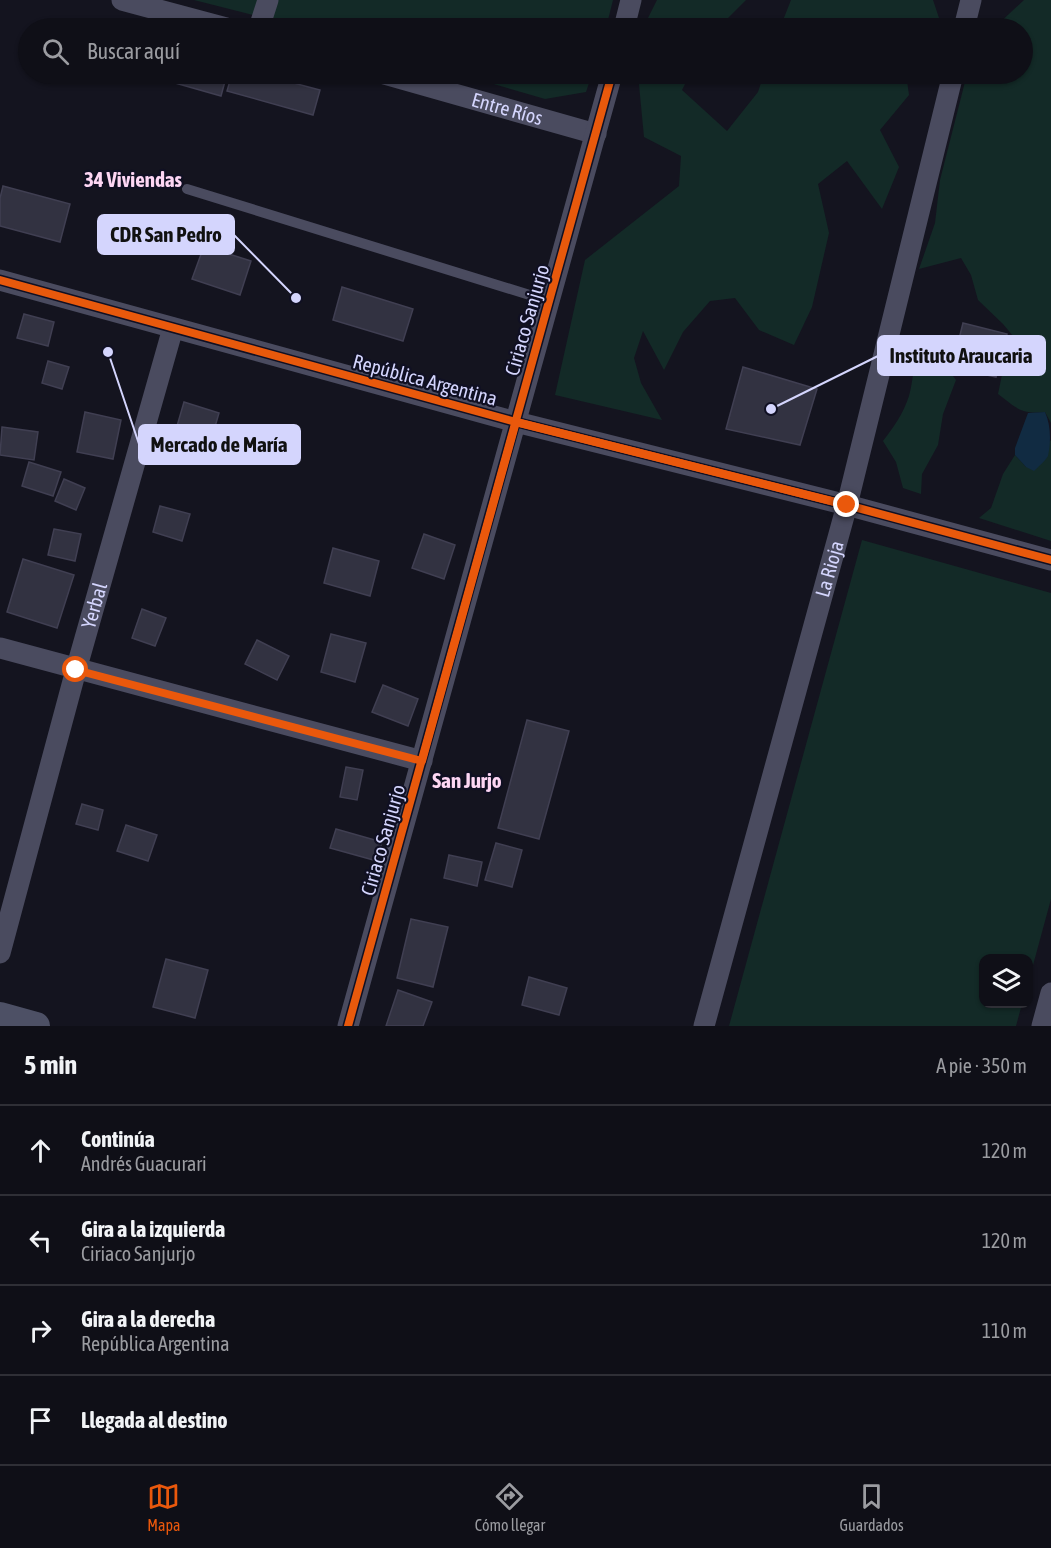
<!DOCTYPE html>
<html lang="es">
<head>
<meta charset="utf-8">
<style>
	:root { --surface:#0f0f17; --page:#181820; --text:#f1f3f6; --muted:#9b9ca1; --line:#2f2f36; --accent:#ea580c }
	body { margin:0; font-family:"Asap Condensed",sans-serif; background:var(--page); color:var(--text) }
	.controls { position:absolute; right:18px; bottom:18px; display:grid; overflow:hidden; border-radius:12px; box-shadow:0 2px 4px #0004 }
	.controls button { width:54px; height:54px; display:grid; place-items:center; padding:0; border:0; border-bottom:2px solid var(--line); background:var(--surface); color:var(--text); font:30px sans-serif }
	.stop { position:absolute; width:18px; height:18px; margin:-14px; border:4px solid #ea580c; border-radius:50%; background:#fff }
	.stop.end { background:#ea580c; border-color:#fff; box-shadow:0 2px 6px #0008 }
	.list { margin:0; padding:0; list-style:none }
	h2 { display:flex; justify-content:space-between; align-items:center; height:78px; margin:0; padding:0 24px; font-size:26px }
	h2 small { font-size:20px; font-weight:400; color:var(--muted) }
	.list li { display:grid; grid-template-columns:39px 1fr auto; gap:18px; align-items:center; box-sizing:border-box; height:90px; padding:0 24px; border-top:2px solid var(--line) }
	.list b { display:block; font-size:22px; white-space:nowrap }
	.list p { margin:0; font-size:20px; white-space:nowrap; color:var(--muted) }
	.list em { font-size:20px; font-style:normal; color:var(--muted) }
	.icon { flex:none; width:33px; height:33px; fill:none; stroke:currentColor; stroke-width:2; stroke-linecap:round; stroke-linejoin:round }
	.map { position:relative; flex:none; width:1051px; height:1026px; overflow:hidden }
	.search { position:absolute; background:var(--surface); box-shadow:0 2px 4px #0004; left:18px; right:18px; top:18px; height:66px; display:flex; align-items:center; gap:15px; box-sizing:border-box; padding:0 21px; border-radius:33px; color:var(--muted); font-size:22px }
	.sheet { height:438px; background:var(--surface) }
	nav { display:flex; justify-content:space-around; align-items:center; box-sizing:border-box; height:84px; border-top:2px solid var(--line); background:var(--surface); font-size:16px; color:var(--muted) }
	nav a { display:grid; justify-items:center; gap:3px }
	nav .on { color:var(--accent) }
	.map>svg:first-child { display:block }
	.green { fill:#132a27 }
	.water { fill:#112b42 }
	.building { fill:#323241; stroke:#403f52; stroke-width:1.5 }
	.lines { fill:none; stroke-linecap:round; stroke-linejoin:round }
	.service { stroke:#4a4b5f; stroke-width:10 }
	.minor { stroke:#4a4b5f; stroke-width:21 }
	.secondary { stroke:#4d5065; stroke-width:28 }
	.cycleway-casing { stroke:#101023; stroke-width:11 }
	.cycleway { stroke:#e8590c; stroke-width:8 }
	.route { stroke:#ea580c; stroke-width:8 }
	.labels { text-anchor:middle; stroke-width:4.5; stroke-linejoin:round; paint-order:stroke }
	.street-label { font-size:20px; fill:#d4d5fd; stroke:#101023 }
	.neighbourhood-label { font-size:21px; font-weight:bold; fill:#fdd6f4; stroke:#101023 }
	.leader { fill:none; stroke:#d4d5fd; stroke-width:2 }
	.callout-dot { fill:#d4d5fd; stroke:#101023; stroke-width:2 }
	.callout { fill:#d4d5fd; stroke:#d4d5fd; stroke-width:2 }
	.callout-label { font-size:21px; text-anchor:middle; font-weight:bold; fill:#111 }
</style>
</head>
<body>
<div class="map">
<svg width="1051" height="1026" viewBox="0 0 1051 1026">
	<rect width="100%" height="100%" fill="#14141f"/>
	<g class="green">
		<polygon points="194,0 613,0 606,28 304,28"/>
		<polygon points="657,0 746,0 718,28 643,28"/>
		<polygon points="791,0 933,0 939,18 931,28 780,28"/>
		<path d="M1024,0H1051V541L979,518L991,508L1003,474L1015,455L1026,467L1051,440V423L1045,412C1020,414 1018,409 998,394L1004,365L1019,353L1018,342L1003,324L978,300L971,275L961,258L919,269L935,223L940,180L967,74H1022V28H994Z"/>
		<polygon points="459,74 592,74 586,92 545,99"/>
		<polygon points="638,74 690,74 682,90 727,131 758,92 764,74 906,74 909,95 880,130 899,167 882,209 847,161 818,184 829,233 812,307 794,345 759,330 735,298 710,301 683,332 664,370 643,331 634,358 641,383 662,420 555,395 585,260 679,186 681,156 644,137"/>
		<path d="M932,337L940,359L956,380L943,414L938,445L922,474L921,494L903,488L896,462L883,441C894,427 903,414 909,396C915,376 912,349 932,337Z"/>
		<polygon points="862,540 1051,593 1051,899 1029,980 1028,958 984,958 984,1004 1022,1004 1016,1026 729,1026"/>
	</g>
	<path class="water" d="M1045,412C1051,425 1051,442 1048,456C1045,461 1038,467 1034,471L1026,467L1015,455V448L1028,413Z"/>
	<g class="building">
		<polygon points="129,74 152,74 151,79"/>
		<polygon points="163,74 227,74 221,96 161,79"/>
		<polygon points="232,74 260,74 320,90 313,115 227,91"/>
		<polygon points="3,186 70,204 60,242 0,226 0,198"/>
		<polygon points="204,246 251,261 240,295 192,279"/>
		<polygon points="342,287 413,309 403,341 333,320"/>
		<polygon points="24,314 54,322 48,346 17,338"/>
		<polygon points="963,323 1007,334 996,377 952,367"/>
		<polygon points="48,361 69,367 62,389 42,383"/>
		<polygon points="743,367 817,389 800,445 726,429"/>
		<polygon points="184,402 219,413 212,437 177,426"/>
		<polygon points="85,412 121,420 113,459 77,452"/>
		<polygon points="2,427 38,432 34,460 0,455"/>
		<polygon points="29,462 61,472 53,496 22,486"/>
		<polygon points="64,479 85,488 76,510 55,501"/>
		<polygon points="160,506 190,514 182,541 153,532"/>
		<polygon points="54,529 81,534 75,561 48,555"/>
		<polygon points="424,534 455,545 444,579 412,568"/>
		<polygon points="333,548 379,561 370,596 324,583"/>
		<polygon points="23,559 74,575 57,628 7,612"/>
		<polygon points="142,609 166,618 155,646 132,638"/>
		<polygon points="331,634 366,643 355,682 321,672"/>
		<polygon points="257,640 289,656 277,680 245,664"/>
		<polygon points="383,685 418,699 408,726 372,712"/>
		<polygon points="527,720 569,731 539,839 498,828"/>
		<polygon points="346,767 363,770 357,800 340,797"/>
		<polygon points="82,804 103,810 98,830 76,824"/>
		<polygon points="126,825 157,835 148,861 117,851"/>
		<polygon points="336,829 382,842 377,861 330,848"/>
		<polygon points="496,843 522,850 512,887 485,880"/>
		<polygon points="449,855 482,862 477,886 444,878"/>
		<polygon points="411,919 448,927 433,987 397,978"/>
		<polygon points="166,959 208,970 195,1018 153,1007"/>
		<polygon points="529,977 567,988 559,1015 522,1005"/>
		<polygon points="398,990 432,1002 423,1026 386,1026"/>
	</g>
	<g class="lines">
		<polyline class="service" points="187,189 549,301"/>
		<g class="minor">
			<polyline points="122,0 226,28"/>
			<polyline points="259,28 268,0"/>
			<polyline points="624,28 631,0"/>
			<polyline points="964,28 971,0"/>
			<path id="s1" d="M384,74L596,134"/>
			<polyline points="0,280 516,422 847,505 1051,560"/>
			<polyline points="0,648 422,761"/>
			<path id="s2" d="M0,953L76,670L173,328"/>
			<polyline points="348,1026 612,74"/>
			<path id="s3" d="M704,1026L847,505L953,74"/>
			<polyline points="1042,1026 1051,993"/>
		</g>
		<polyline class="secondary" points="0,1016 36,1026"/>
		<g class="cycleway-casing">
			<g id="cycleway">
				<polyline points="0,280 516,422 847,505 1051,560"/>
				<polyline points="348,1026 612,74"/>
			</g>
		</g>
		<use href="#cycleway" class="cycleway"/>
	</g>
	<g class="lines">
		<polyline class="route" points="76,670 422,761 516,422 847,505"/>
	</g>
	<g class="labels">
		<g class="street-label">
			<text dy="7" stroke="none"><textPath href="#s1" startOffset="128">Entre Ríos</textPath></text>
			<text transform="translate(527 320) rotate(-74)" y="7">Ciriaco Sanjurjo</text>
			<text transform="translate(425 380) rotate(15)" y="7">República Argentina</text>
			<text dy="7" stroke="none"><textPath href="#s3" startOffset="474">La Rioja</textPath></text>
			<text dy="7" stroke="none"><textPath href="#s2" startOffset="360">Yerbal</textPath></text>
			<text transform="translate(383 840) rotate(-74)" y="7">Ciriaco Sanjurjo</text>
		</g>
		<g class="neighbourhood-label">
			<text x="133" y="187">34 Viviendas</text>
			<text x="467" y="788">San Jurjo</text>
		</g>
	</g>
	<path class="leader" d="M296 298L234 235M771 409L878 356M108 352L139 444"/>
	<g class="callout-dot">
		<circle cx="296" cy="298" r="6"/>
		<circle cx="771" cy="409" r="6"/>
		<circle cx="108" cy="352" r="6"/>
	</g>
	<g class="callout">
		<rect x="98" y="215" width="136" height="39" rx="6"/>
		<rect x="878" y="336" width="167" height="39" rx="6"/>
		<rect x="139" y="425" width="161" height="39" rx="6"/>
	</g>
	<g class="callout-label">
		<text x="166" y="242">CDR San Pedro</text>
		<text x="961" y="363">Instituto Araucaria</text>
		<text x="219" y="452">Mercado de María</text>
	</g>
</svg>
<div class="controls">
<button><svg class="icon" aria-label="layers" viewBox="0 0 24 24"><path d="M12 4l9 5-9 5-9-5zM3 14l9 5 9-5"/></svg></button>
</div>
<div class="stop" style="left:76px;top:670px"></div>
<div class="stop end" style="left:847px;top:505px"></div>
<div class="search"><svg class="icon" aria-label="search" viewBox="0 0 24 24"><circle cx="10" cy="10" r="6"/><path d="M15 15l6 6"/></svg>Buscar aquí</div>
</div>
<section class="sheet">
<h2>5 min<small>A pie · 350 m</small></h2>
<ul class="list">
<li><svg class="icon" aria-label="ahead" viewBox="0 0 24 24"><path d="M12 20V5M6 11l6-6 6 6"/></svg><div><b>Continúa</b><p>Andrés Guacurari</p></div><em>120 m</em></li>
<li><svg class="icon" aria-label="left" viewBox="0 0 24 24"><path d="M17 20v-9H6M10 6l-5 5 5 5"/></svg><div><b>Gira a la izquierda</b><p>Ciriaco Sanjurjo</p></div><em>120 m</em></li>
<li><svg class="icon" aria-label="right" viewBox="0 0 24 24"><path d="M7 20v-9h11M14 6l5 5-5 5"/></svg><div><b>Gira a la derecha</b><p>República Argentina</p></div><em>110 m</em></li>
<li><svg class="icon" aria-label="arrive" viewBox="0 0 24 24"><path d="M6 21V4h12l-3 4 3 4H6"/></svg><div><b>Llegada al destino</b></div></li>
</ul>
</section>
<nav>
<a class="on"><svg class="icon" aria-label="map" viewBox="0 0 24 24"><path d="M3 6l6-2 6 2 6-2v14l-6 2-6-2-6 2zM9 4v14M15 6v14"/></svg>Mapa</a>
<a><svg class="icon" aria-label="directions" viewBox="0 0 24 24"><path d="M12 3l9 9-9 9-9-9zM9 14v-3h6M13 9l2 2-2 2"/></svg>Cómo llegar</a>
<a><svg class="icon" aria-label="saved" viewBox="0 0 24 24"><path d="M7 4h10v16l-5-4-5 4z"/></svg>Guardados</a>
</nav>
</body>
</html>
